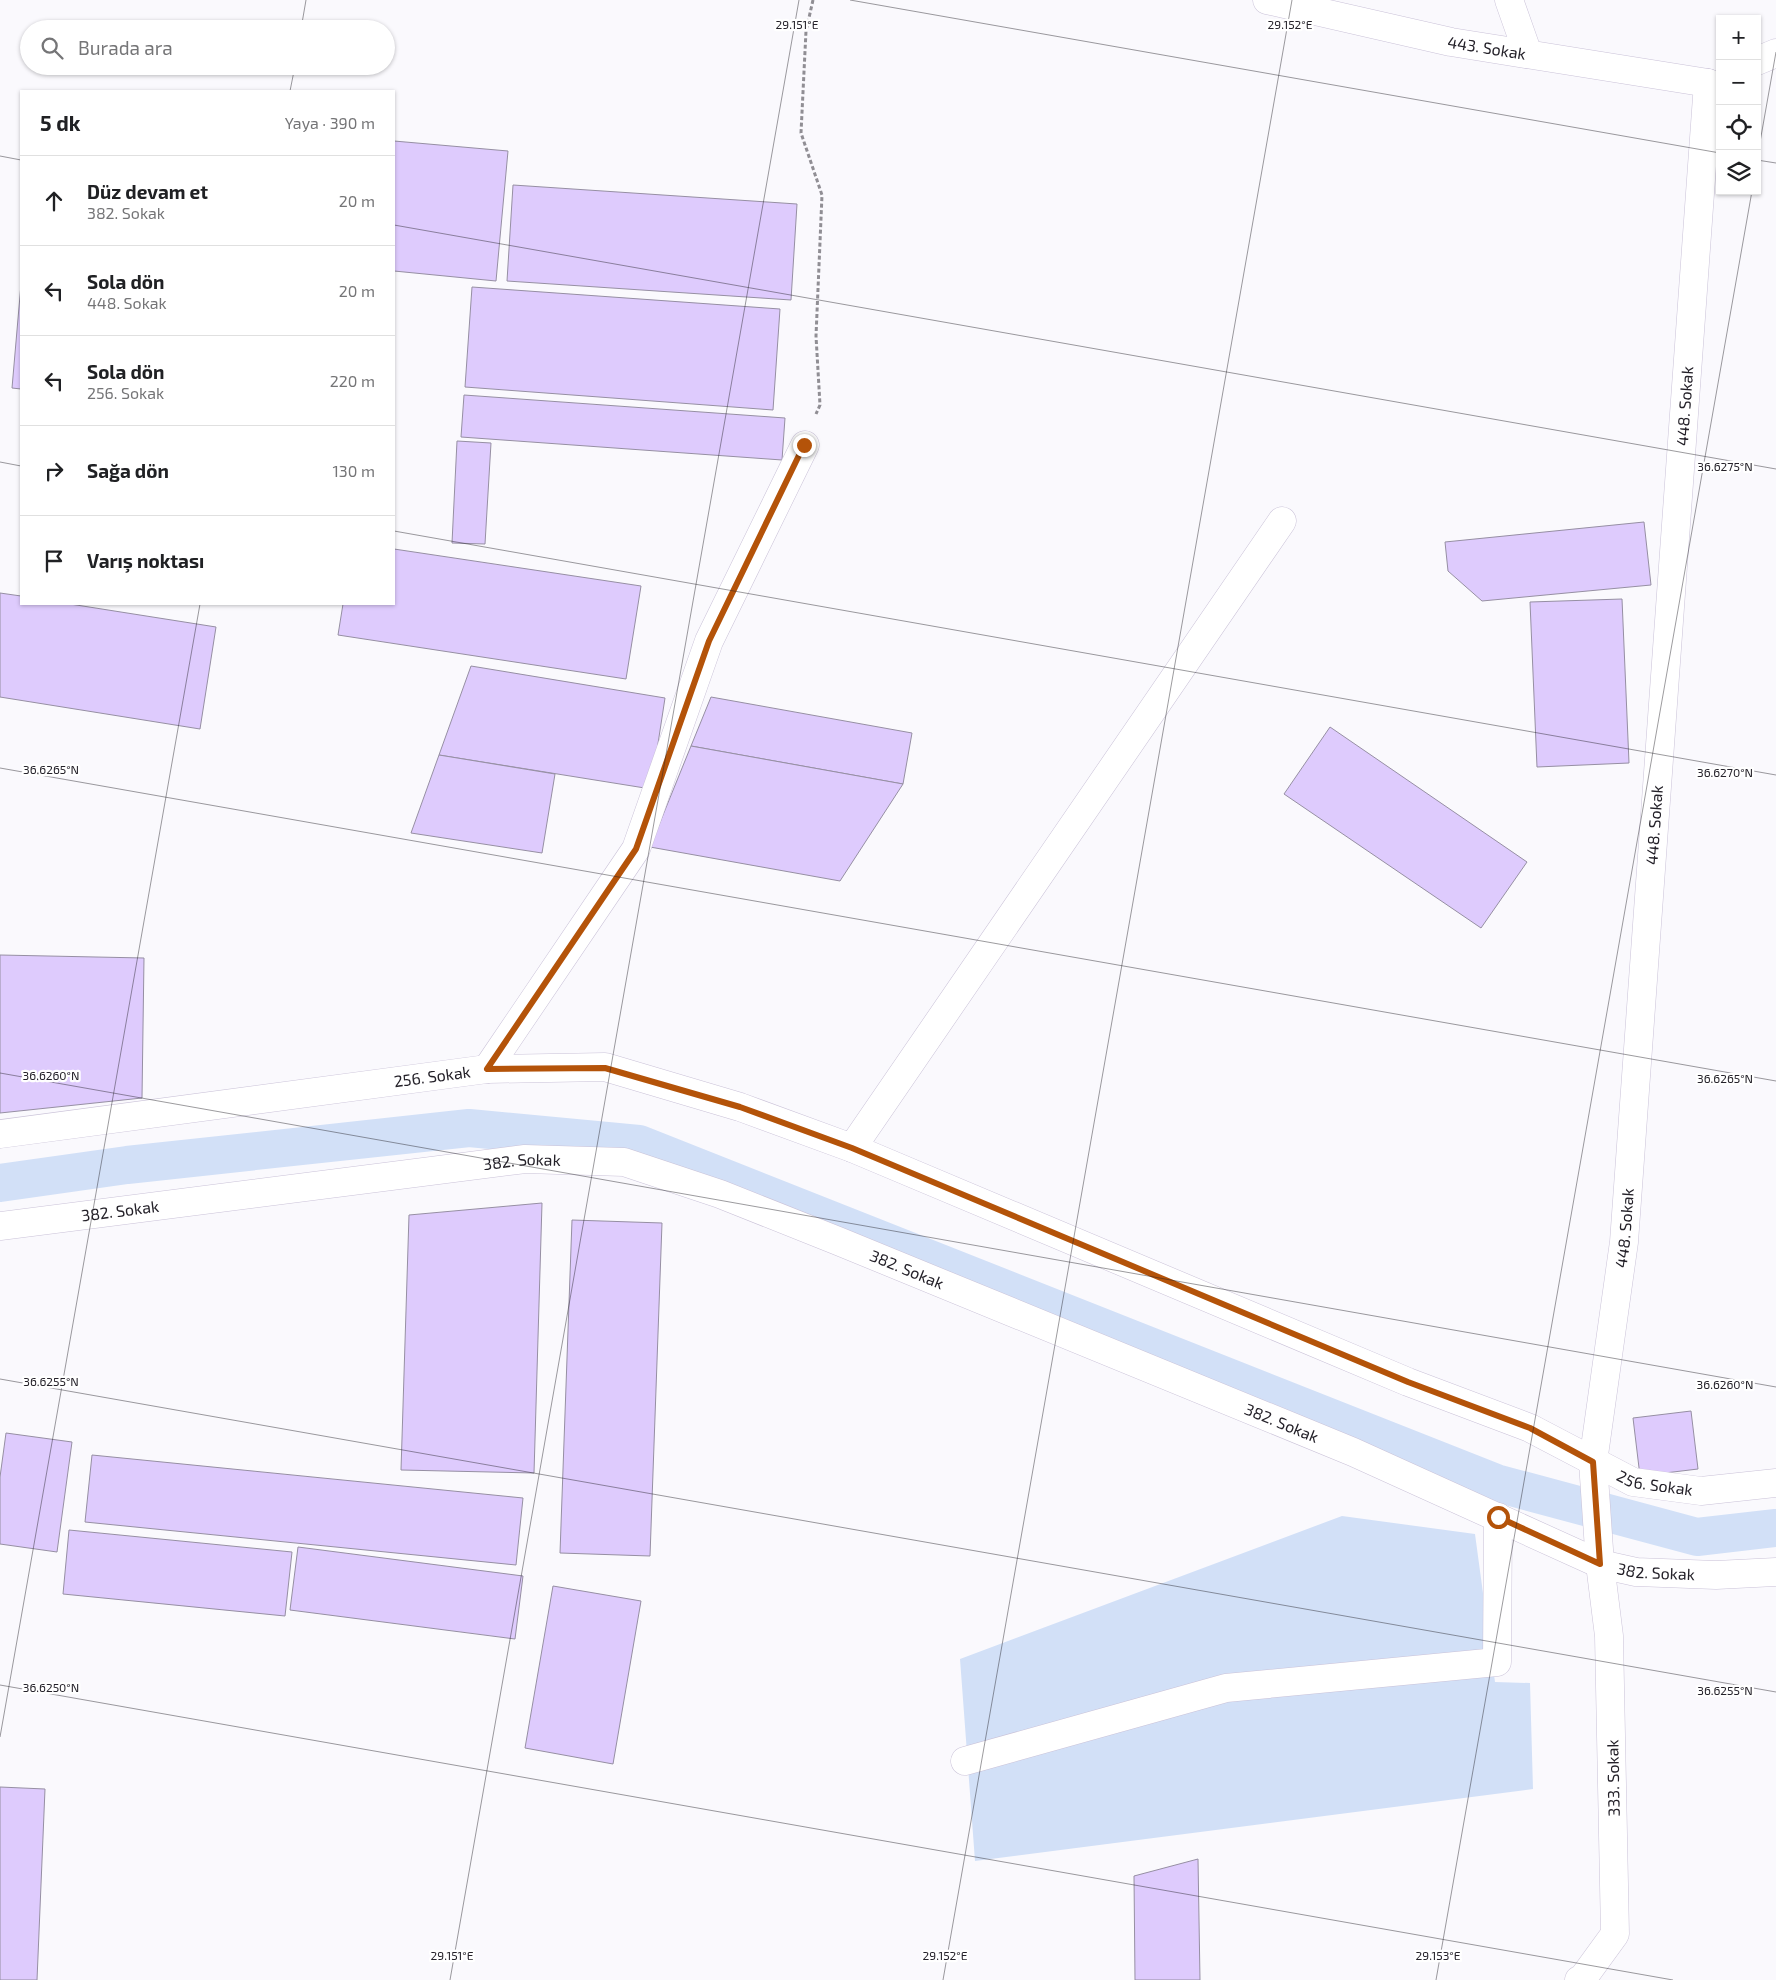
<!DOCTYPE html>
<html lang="tr">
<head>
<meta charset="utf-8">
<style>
	:root { --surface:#fff; --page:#f6f6f6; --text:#202124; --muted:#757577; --line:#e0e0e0 }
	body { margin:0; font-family:"Exo 2",sans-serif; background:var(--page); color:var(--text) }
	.controls { position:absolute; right:15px; top:15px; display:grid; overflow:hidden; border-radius:0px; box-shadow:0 1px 4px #0004 }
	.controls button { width:45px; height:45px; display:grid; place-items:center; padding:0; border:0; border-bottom:1px solid var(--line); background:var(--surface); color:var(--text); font:25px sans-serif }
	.stop { position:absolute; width:15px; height:15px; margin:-11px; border:4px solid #b45309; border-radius:50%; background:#fff }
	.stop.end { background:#b45309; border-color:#fff; box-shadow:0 1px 5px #0008 }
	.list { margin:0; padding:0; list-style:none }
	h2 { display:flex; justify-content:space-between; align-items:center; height:65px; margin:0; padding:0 20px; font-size:21px }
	h2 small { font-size:16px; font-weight:400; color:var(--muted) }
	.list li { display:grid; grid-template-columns:32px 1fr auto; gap:15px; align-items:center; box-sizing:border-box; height:90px; padding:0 20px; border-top:1px solid var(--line) }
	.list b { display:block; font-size:19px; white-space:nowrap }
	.list p { margin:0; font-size:16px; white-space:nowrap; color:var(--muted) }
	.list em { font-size:16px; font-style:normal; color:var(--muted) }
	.icon { flex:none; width:28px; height:28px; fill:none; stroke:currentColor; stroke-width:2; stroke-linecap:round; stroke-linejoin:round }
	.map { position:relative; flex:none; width:1776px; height:1980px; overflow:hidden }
	.search { position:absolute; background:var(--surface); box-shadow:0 1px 4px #0004; left:20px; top:20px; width:375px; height:55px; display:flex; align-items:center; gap:12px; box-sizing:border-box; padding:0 18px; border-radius:28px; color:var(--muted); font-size:19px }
	.panel { position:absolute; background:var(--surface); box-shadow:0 1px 4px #0004; left:20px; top:90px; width:375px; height:515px; border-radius:0px }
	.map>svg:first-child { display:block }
	.water { fill:#d2e0f7 }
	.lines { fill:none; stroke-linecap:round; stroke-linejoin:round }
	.canal { stroke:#d2e0f7; stroke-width:38 }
	.building { fill:#decbfd; stroke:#968fa3 }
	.minor-casing { stroke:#cac2d8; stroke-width:29 }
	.path { stroke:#908e94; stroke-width:3; stroke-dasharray:4 2.5; stroke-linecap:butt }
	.minor { stroke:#fff; stroke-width:28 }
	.route { stroke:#b45309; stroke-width:6 }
	.ticks { fill:none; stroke:#242129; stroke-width:1; stroke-opacity:0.45 }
	.labels { text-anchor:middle; stroke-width:4.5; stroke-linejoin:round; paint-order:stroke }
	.street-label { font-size:16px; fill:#242129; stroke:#fff }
	.ticks-label { font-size:12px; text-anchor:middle; fill:#242129; stroke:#fff; stroke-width:4.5; stroke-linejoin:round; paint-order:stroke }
</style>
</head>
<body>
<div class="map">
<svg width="1776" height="1980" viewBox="0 0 1776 1980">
	<rect width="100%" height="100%" fill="#faf9fd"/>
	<polygon class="water" points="1342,1516 1475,1534 1495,1682 1530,1683 1533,1789 975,1861 960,1659"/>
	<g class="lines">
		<polyline class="canal" points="0,1183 127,1165 469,1128 639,1144 1496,1483 1697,1537 1776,1528"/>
	</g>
	<g class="building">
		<polygon points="394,141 508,151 496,281 394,271"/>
		<polygon points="513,185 797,204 791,300 507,281"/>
		<polygon points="21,284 21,389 12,388"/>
		<polygon points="472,287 780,309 773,410 465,387"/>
		<polygon points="464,395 785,418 782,460 461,437"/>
		<polygon points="457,441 491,443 485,544 452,543"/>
		<polygon points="1644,522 1651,585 1482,601 1448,571 1445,542"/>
		<polygon points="394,549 641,586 626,679 338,635 343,604 394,604"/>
		<polygon points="0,593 21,596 21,604 70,604 216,627 200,729 0,697"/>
		<polygon points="1622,599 1629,763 1537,767 1530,602"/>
		<polygon points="471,666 665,698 651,789 439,755"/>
		<polygon points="711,697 912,733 903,784 691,746"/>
		<polygon points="1330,727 1527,862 1481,928 1284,794"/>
		<polygon points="691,746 903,784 840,881 650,847"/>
		<polygon points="439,755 555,774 542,853 411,833"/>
		<polygon points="0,955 144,958 142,1098 0,1113"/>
		<polygon points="542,1203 534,1473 401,1470 409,1215"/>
		<polygon points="572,1220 662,1223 650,1556 560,1553"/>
		<polygon points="1691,1411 1698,1469 1640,1476 1633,1418"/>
		<polygon points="6,1433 72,1442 57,1552 0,1544 0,1477"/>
		<polygon points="92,1455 523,1498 516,1565 85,1522"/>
		<polygon points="69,1530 292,1552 285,1616 63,1594"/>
		<polygon points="298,1547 523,1576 515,1639 290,1610"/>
		<polygon points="553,1586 641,1601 613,1764 525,1748"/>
		<polygon points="0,1787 45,1789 37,1980 0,1980"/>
		<polygon points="1198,1859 1200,1980 1135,1980 1134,1876"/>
	</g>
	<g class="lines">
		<g class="minor-casing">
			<g id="minor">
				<path id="s1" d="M1267,0L1451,42L1708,83"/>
				<polyline points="1509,0 1528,54"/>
				<polyline points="1757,61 1776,53"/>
				<polyline points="487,1069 636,849 709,641 805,445"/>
				<path id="s2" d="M0,1134L487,1069L605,1067L740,1107L852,1148L1408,1382L1530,1428L1633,1482L1701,1491L1776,1483"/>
				<polyline points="852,1148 1282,521"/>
				<path id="s3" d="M0,1226L525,1159L624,1162L720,1194L838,1241L1353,1452L1600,1564L1636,1572L1716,1575L1776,1572"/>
				<polyline points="965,1761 1226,1688 1497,1662 1498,1517"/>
				<path id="s4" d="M1579,1980L1583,1978L1615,1934L1609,1636L1600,1564L1593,1462L1624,1242L1708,83"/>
			</g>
		</g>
		<polyline class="path" points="813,0 806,31 801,133 822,195 816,336 820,405 816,414"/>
		<use href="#minor" class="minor"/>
	</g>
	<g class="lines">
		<polyline class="route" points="804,445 709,641 636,849 487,1069 605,1068 740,1107 852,1148 1408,1382 1530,1428 1593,1462 1600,1564 1498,1517"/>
	</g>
	<path class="ticks" d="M850,0L1720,153M301,29L306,0M290,91L295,66M0,156L21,160M1757,159L1776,52M1757,160L1776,163M394,225L1776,469M0,462L21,466M394,531L1776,775M0,768L1776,1081M0,1073L1776,1387M0,1379L1776,1692M0,1685L1673,1980M0,1737L200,604M450,1980L799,0M943,1980L1292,0M1436,1980L1752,191"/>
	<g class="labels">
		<g class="street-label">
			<text dy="6" stroke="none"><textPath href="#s1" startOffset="225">443. Sokak</textPath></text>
			<text dy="6" stroke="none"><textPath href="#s4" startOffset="1592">448. Sokak</textPath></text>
			<text dy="6" stroke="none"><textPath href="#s4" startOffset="1172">448. Sokak</textPath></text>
			<text dy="6" stroke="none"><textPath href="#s2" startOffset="436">256. Sokak</textPath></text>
			<text dy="6" stroke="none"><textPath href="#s3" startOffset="526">382. Sokak</textPath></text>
			<text dy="6" stroke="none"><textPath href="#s3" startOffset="121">382. Sokak</textPath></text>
			<text dy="6" stroke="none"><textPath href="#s4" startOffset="768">448. Sokak</textPath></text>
			<text dy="6" stroke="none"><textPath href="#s3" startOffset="931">382. Sokak</textPath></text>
			<text dy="6" stroke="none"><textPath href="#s3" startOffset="1336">382. Sokak</textPath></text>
			<text dy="6" stroke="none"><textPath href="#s2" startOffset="1741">256. Sokak</textPath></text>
			<text dy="6" stroke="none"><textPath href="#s3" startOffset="1741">382. Sokak</textPath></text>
			<text transform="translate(1613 1778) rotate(-91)" y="6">333. Sokak</text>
		</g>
	</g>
	<g class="ticks-label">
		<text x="797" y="29">29.151°E</text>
		<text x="1290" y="29">29.152°E</text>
		<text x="1725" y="471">36.6275°N</text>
		<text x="51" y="774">36.6265°N</text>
		<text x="1725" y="777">36.6270°N</text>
		<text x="51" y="1080">36.6260°N</text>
		<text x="1725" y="1083">36.6265°N</text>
		<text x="51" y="1386">36.6255°N</text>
		<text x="1725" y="1389">36.6260°N</text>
		<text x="51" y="1692">36.6250°N</text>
		<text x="1725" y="1695">36.6255°N</text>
		<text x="452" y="1960">29.151°E</text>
		<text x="945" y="1960">29.152°E</text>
		<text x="1438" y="1960">29.153°E</text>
	</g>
</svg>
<div class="controls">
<button>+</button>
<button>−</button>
<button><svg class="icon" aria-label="locate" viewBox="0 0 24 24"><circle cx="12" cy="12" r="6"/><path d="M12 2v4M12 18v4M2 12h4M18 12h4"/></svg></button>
<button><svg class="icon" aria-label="layers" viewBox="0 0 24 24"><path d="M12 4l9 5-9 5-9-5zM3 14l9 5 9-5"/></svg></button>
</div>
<div class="stop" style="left:1498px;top:1517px"></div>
<div class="stop end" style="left:804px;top:445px"></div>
<div class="search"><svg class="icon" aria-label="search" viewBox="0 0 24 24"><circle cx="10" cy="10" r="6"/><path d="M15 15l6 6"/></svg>Burada ara</div>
<section class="panel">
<h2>5 dk<small>Yaya · 390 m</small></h2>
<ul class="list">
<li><svg class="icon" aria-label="ahead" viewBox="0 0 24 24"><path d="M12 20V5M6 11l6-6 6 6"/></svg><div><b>Düz devam et</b><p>382. Sokak</p></div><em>20 m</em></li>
<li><svg class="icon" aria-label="left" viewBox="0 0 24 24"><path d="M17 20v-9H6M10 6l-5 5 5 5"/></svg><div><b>Sola dön</b><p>448. Sokak</p></div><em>20 m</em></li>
<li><svg class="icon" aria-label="left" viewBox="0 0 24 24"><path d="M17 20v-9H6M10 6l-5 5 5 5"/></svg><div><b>Sola dön</b><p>256. Sokak</p></div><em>220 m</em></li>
<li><svg class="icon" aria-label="right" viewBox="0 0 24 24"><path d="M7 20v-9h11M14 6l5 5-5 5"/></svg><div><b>Sağa dön</b></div><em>130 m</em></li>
<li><svg class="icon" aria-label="arrive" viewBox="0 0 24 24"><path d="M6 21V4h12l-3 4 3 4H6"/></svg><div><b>Varış noktası</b></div></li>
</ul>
</section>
</div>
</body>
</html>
